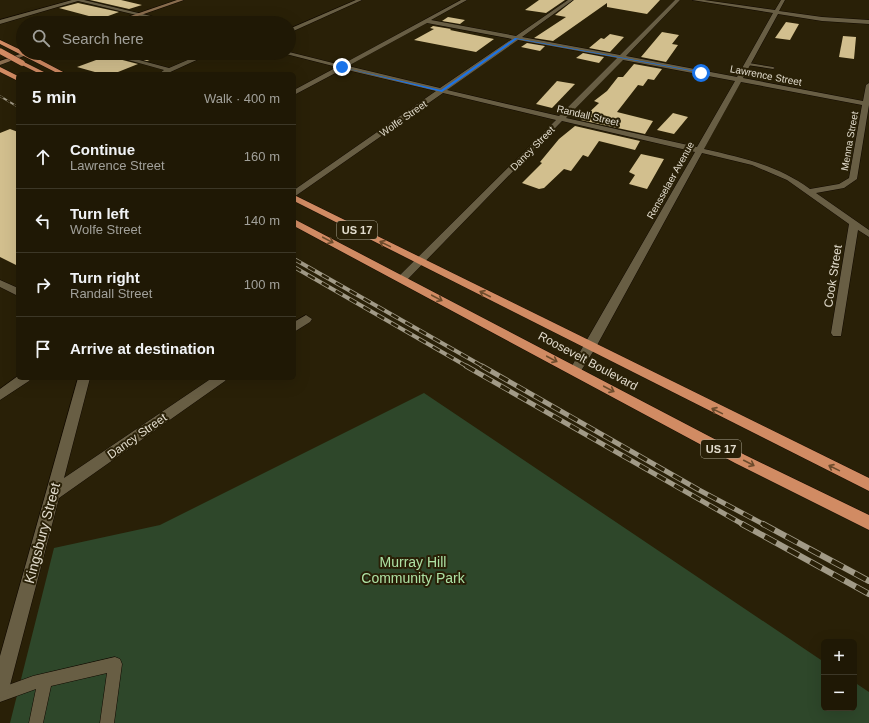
<!DOCTYPE html>
<html lang="en">
<head>
<meta charset="utf-8">
<style>
	:root { --surface:#1f1805; --page:#27210f; --text:#f1f3f6; --muted:#a1a09a; --line:#3c3727 }
	body { margin:0; font-family:Arial,sans-serif; background:var(--page); color:var(--text) }
	.controls { position:absolute; right:12px; bottom:12px; display:grid; overflow:hidden; border-radius:6px; box-shadow:0 4px 16px #0002 }
	.controls button { width:36px; height:36px; display:grid; place-items:center; padding:0; border:0; border-bottom:1px solid var(--line); background:var(--surface); color:var(--text); font:20px sans-serif }
	.stop { position:absolute; width:12px; height:12px; margin:-9px; border:3px solid #1a73e8; border-radius:50%; background:#fff }
	.stop.end { background:#1a73e8; border-color:#fff; box-shadow:0 1px 4px #0008 }
	.list { margin:0; padding:0; list-style:none }
	h2 { display:flex; justify-content:space-between; align-items:center; height:52px; margin:0; padding:0 16px; font-size:17px }
	h2 small { font-size:13px; font-weight:400; color:var(--muted) }
	.list li { display:grid; grid-template-columns:26px 1fr auto; gap:12px; align-items:center; box-sizing:border-box; height:64px; padding:0 16px; border-top:1px solid var(--line) }
	.list b { display:block; font-size:15px; white-space:nowrap }
	.list p { margin:0; font-size:13px; white-space:nowrap; color:var(--muted) }
	.list em { font-size:13px; font-style:normal; color:var(--muted) }
	.icon { flex:none; width:22px; height:22px; fill:none; stroke:currentColor; stroke-width:2; stroke-linecap:round; stroke-linejoin:round }
	.map { position:relative; flex:none; width:869px; height:723px; overflow:hidden }
	.search { position:absolute; background:var(--surface); box-shadow:0 4px 16px #0002; left:16px; top:16px; width:280px; height:44px; display:flex; align-items:center; gap:10px; box-sizing:border-box; padding:0 14px; border-radius:22px; color:var(--muted); font-size:15px }
	.panel { position:absolute; background:var(--surface); box-shadow:0 4px 16px #0002; left:16px; top:72px; width:280px; height:308px; border-radius:6px }
	.map>svg:first-child { display:block }
	.green { fill:#2e472a }
	.building { fill:#d2bf8e }
	.lines { fill:none; stroke-linecap:round; stroke-linejoin:round }
	.lane-casing { stroke:#110900; stroke-width:1 }
	.street-casing { stroke:#110900; stroke-width:1 }
	.secondary-casing { stroke:#110900; stroke-width:1 }
	.highway-casing { stroke:#110900; stroke-width:1 }
	.lane { fill:#685e44; fill-rule:evenodd }
	.street { fill:#685e44; fill-rule:evenodd }
	.secondary { fill:#886c4d; fill-rule:evenodd }
	.highway { fill:#d18b63; fill-rule:evenodd }
	.rail-far3-casing { stroke:#a19a87; stroke-width:2 }
	.rail-far2-casing { stroke:#a19a87; stroke-width:4 }
	.rail-far1-casing { stroke:#a19a87; stroke-width:5 }
	.rail-casing { stroke:#a19a87; stroke-width:6 }
	.rail-far3 { stroke:#292007; stroke-width:1.5; stroke-dasharray:4; stroke-linecap:butt }
	.rail-far2 { stroke:#292007; stroke-width:2.5; stroke-dasharray:8; stroke-linecap:butt }
	.rail-far1 { stroke:#292007; stroke-width:3.5; stroke-dasharray:10; stroke-linecap:butt }
	.rail { stroke:#292007; stroke-width:4.5; stroke-dasharray:13; stroke-linecap:butt }
	.highway-bridge-casing { stroke:#110900; stroke-width:6; stroke-linecap:butt }
	.highway-bridge { stroke:#d18b63; stroke-width:5.5 }
	.oneway { stroke:#6c4b2c }
	.route { fill:#1a73e8 }
	.labels { text-anchor:middle; stroke-width:4; stroke-linejoin:round; paint-order:stroke }
	.far-street-label { font-size:10px; fill:#e2dccd; stroke:#292007 }
	.shield { fill:#292007; stroke:#aaa492; stroke-width:1 }
	.shield-label { font-size:11px; font-weight:bold; fill:#e2dccd }
	.street-label { font-size:12px; fill:#e2dccd; stroke:#292007 }
	.near-street-label { font-size:14px; fill:#e2dccd; stroke:#292007 }
	.near-park-label { font-size:14px; fill:#ade1a4; stroke:#292007 }
</style>
</head>
<body>
<div class="map">
<svg width="869" height="723" viewBox="0 0 869 723">
	<rect width="100%" height="100%" fill="#292007"/>
	<polygon class="green" points="424,393 824,662 824,708 854,708 854,682 869,692 869,723 10,723 54,548 160,525"/>
	<g class="building">
		<polygon points="90,0 121,0 142,5 129,9"/>
		<polygon points="539,0 565,0 546,13 525,10"/>
		<polygon points="574,0 660,0 647,14 607,7 607,3 553,41 534,38 566,17 555,15"/>
		<polygon points="78,3 119,12 100,19 59,8"/>
		<polygon points="448,17 465,20 460,24 442,21"/>
		<polygon points="786,22 799,24 790,40 775,38"/>
		<polygon points="433,26 451,29 450,30 494,39 476,52 414,40 434,29 430,28"/>
		<polygon points="662,32 679,35 672,44 678,45 666,62 641,57"/>
		<polygon points="610,34 624,37 610,52 589,48 601,38 604,39"/>
		<polygon points="843,36 856,37 854,59 839,57"/>
		<polygon points="527,43 545,46 540,51 521,47"/>
		<polygon points="119,53 165,53 165,54 147,61"/>
		<polygon points="583,53 604,57 599,63 576,58"/>
		<polygon points="107,56 138,64 113,74 102,74 77,67"/>
		<polygon points="634,64 662,69 654,80 648,79 643,86 638,85 617,112 653,121 645,134 581,120 599,103 594,101 607,91 618,77 623,77"/>
		<polygon points="557,81 575,84 552,108 536,104"/>
		<polygon points="673,113 688,117 674,134 657,130"/>
		<polygon points="575,126 640,141 635,150 599,141 588,157 583,155 571,171 564,169 544,188 539,189 522,183 542,163 540,162 559,139"/>
		<polygon points="10,129 18,132 18,266 0,257 0,133"/>
		<polygon points="641,154 664,159 647,189 629,184 635,175 629,172"/>
	</g>
	<g class="lines">
		<g class="lane-casing">
			<g id="lane">
				<polygon points="749,63 773,67 775,68 773,69 747,65"/>
				<polygon points="115,657 120,659 122,664 114,723 100,723 107,673 51,686 43,723 29,723 36,689 0,702 0,688 33,676"/>
			</g>
		</g>
		<g class="street-casing">
			<g id="street">
				<polygon points="72,0 84,0 180,23 170,23 78,1 0,24 0,20"/>
				<polygon points="356,0 362,0 289,33 289,29"/>
				<path d="M461,0H467L431,20L516,36L568,0H573L522,37L620,55L675,0H680L626,56L737,77L773,13L692,0H704L775,10L781,0H785L779,11L822,17L869,20V24L822,21L778,14L743,78L863,101L866,85L869,83V105L857,179L844,188L816,193L869,230V237L858,230L841,336H833L831,333L849,224L787,180L752,165L702,153L596,347L579,374H571L569,371L695,152L562,121L406,281L402,282L397,279L398,277L556,120L443,93L294,197V190L436,91L343,69L294,95V90L337,67L282,53L289,52L341,65ZM427,23L512,39L440,88L348,66ZM518,40L617,58L559,116L447,90ZM623,60L735,81L697,147L566,118ZM741,82L862,105L849,178L839,184L810,189C777,165 743,158 704,149Z"/>
				<polygon points="103,53 113,53 169,68 204,53 212,53 166,74 160,73 164,70"/>
				<polygon points="0,280 18,288 18,296 0,287"/>
				<polygon points="306,315 312,319 310,322 294,332 294,322"/>
				<polygon points="18,376 18,378 31,378 29,381 0,400 0,389"/>
				<polygon points="78,378 90,378 64,478 212,378 227,378 225,381 59,498 9,689 7,696 0,698 0,656"/>
			</g>
		</g>
		<g class="secondary-casing">
			<g id="secondary">
				<polygon points="177,0 184,0 118,23 110,23"/>
				<polygon points="23,53 32,53 0,65 0,61"/>
			</g>
		</g>
		<g class="highway-casing">
			<g id="highway">
				<polygon points="0,40 23,51 23,53 27,53 67,74 59,74 0,44"/>
				<polygon points="20,62 24,62 48,74 40,74 20,64"/>
				<polygon points="0,67 18,76 18,81 0,72"/>
				<polygon points="294,195 869,478 869,491 294,201"/>
				<polygon points="294,219 745,455 869,515 869,530 735,463 294,226"/>
			</g>
		</g>
		<use href="#lane" class="lane"/>
		<use href="#street" class="street"/>
		<use href="#secondary" class="secondary"/>
		<use href="#highway" class="highway"/>
		<g class="rail-far3-casing">
			<polyline id="rail-far3" points="0,96 18,107"/>
		</g>
		<g class="rail-far2-casing">
			<g id="rail-far2">
				<polyline points="294,259 484,367"/>
				<polyline points="294,267 468,367"/>
			</g>
		</g>
		<g class="rail-far1-casing">
			<g id="rail-far1">
				<polyline points="466,366 744,525"/>
				<polyline points="482,366 699,490 765,525"/>
			</g>
		</g>
		<g class="rail-casing">
			<g id="rail">
				<polyline points="742,524 869,594"/>
				<polyline points="763,524 869,581"/>
			</g>
		</g>
		<use href="#rail-far3" class="rail-far3"/>
		<use href="#rail-far2" class="rail-far2"/>
		<use href="#rail-far1" class="rail-far1"/>
		<use href="#rail" class="rail"/>
		<g class="highway-bridge-casing">
			<polyline id="highway-bridge" points="0,51 22,63"/>
		</g>
		<use href="#highway-bridge" class="highway-bridge"/>
	</g>
	<defs><path id="oneway-shaft" d="M-6 0H5M1.5-3L5.5 0L1.5 3" fill="none" stroke-width="1.6" stroke-linecap="round" stroke-linejoin="round"/></defs>
	<g class="oneway">
		<use href="#oneway-shaft" transform="translate(328 240) rotate(28)"/>
		<use href="#oneway-shaft" transform="translate(385 244) rotate(-154)"/>
		<use href="#oneway-shaft" transform="translate(485 294) rotate(-153)"/>
		<use href="#oneway-shaft" transform="translate(437 298) rotate(28)"/>
		<use href="#oneway-shaft" transform="translate(552 359) rotate(28)"/>
		<use href="#oneway-shaft" transform="translate(609 389) rotate(28)"/>
		<use href="#oneway-shaft" transform="translate(717 411) rotate(-154)"/>
		<use href="#oneway-shaft" transform="translate(749 463) rotate(27)"/>
		<use href="#oneway-shaft" transform="translate(834 468) rotate(-154)"/>
	</g>
	<polygon class="route" points="515,38 701,72 703,73 517,39 442,92 341,67 441,90"/>
	<g class="labels">
		<g class="far-street-label">
			<text transform="translate(766 75) rotate(11)" y="4">Lawrence Street</text>
			<text transform="translate(588 115) rotate(13)" y="4">Randall Street</text>
			<text transform="translate(403 118) rotate(-35)" y="4">Wolfe Street</text>
			<text transform="translate(849 141) rotate(-80)" y="4">Menna Street</text>
			<text transform="translate(532 148) rotate(-45)" y="4">Dancy Street</text>
			<text transform="translate(670 180) rotate(-61)" y="4">Rensselaer Avenue</text>
		</g>
		<g class="shield">
			<rect x="337" y="221" width="40" height="18" rx="3"/>
			<rect x="701" y="440" width="40" height="18" rx="3"/>
		</g>
		<g class="shield-label">
			<text x="357" y="234">US 17</text>
			<text x="721" y="453">US 17</text>
		</g>
		<g class="street-label">
			<text transform="translate(833 276) rotate(-81)" y="4">Cook Street</text>
			<text transform="translate(588 361) rotate(28)" y="4">Roosevelt Boulevard</text>
			<text transform="translate(137 436) rotate(-35)" y="4">Dancy Street</text>
		</g>
		<g class="near-street-label">
			<text transform="translate(42 533) rotate(-75)" y="5">Kingsbury Street</text>
		</g>
		<g class="near-park-label">
			<text x="413" y="567">Murray Hill<tspan x="413" dy="16">Community Park</tspan></text>
		</g>
	</g>
</svg>
<div class="controls">
<button>+</button>
<button>−</button>
</div>
<div class="stop" style="left:701px;top:73px"></div>
<div class="stop end" style="left:342px;top:67px"></div>
<div class="search"><svg class="icon" aria-label="search" viewBox="0 0 24 24"><circle cx="10" cy="10" r="6"/><path d="M15 15l6 6"/></svg>Search here</div>
<section class="panel">
<h2>5 min<small>Walk · 400 m</small></h2>
<ul class="list">
<li><svg class="icon" aria-label="ahead" viewBox="0 0 24 24"><path d="M12 20V5M6 11l6-6 6 6"/></svg><div><b>Continue</b><p>Lawrence Street</p></div><em>160 m</em></li>
<li><svg class="icon" aria-label="left" viewBox="0 0 24 24"><path d="M17 20v-9H6M10 6l-5 5 5 5"/></svg><div><b>Turn left</b><p>Wolfe Street</p></div><em>140 m</em></li>
<li><svg class="icon" aria-label="right" viewBox="0 0 24 24"><path d="M7 20v-9h11M14 6l5 5-5 5"/></svg><div><b>Turn right</b><p>Randall Street</p></div><em>100 m</em></li>
<li><svg class="icon" aria-label="arrive" viewBox="0 0 24 24"><path d="M6 21V4h12l-3 4 3 4H6"/></svg><div><b>Arrive at destination</b></div></li>
</ul>
</section>
</div>
</body>
</html>
